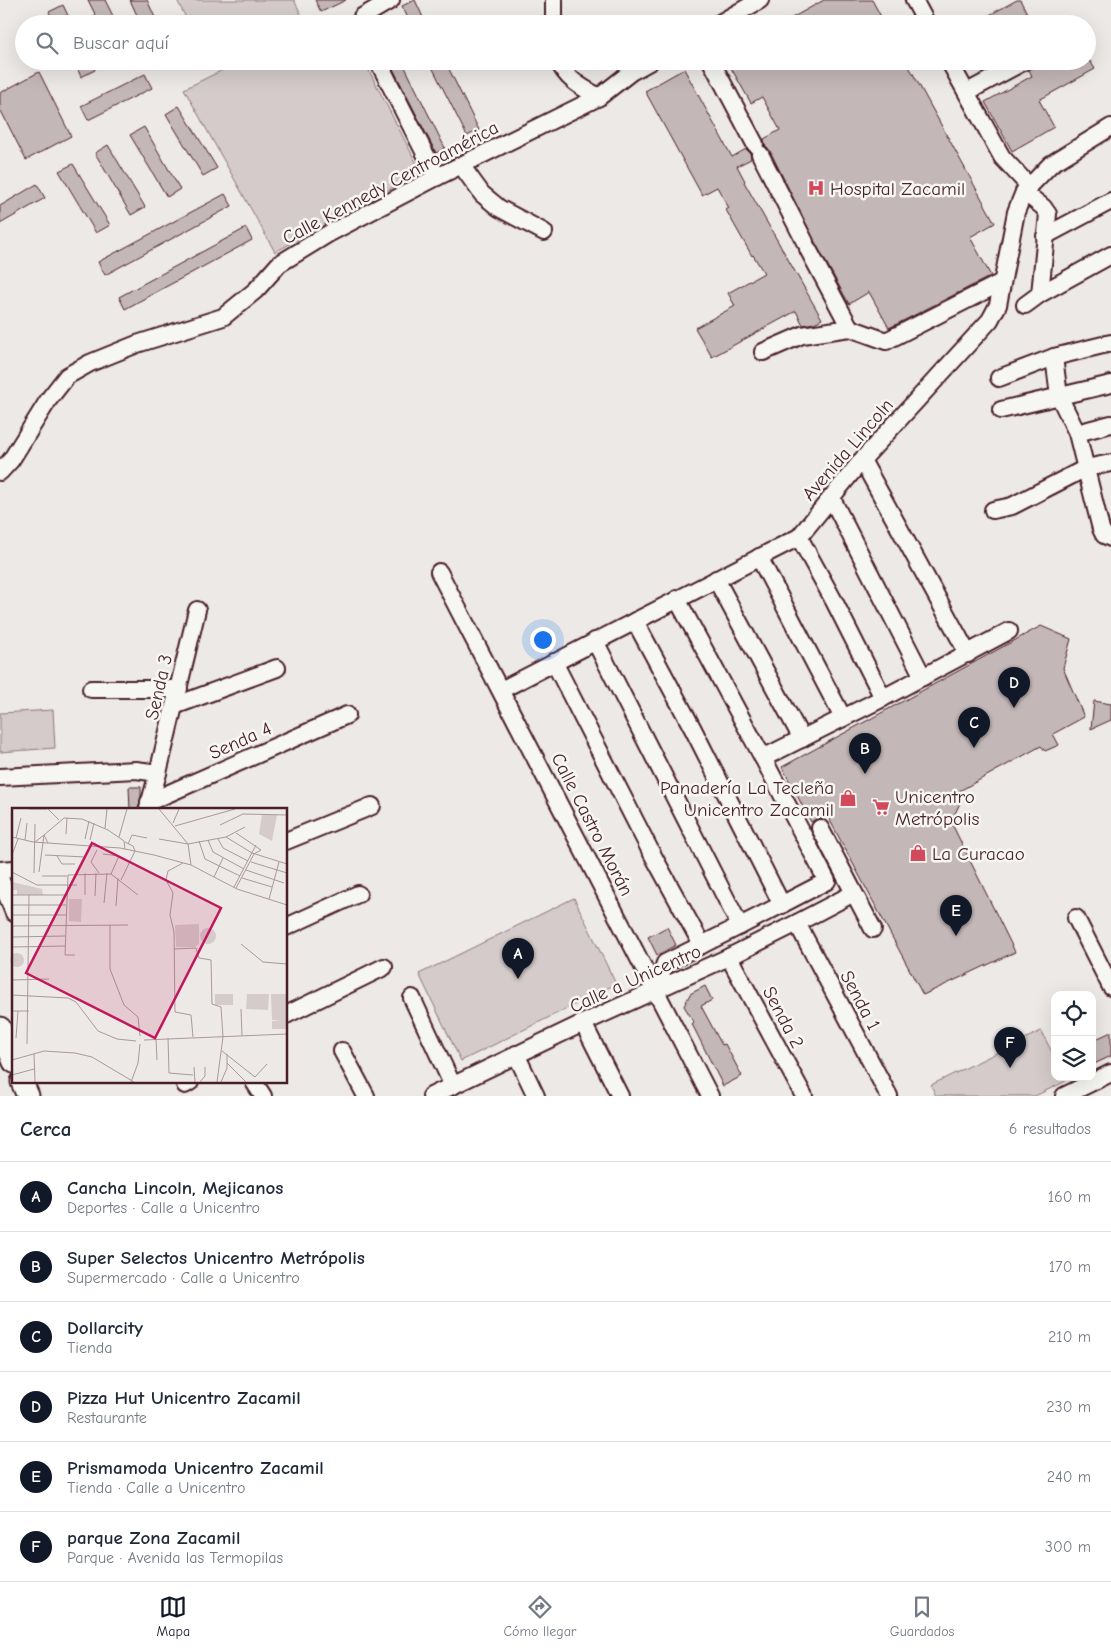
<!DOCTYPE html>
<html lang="es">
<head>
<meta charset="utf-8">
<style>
	:root { --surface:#fff; --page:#f2f2f3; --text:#1f2937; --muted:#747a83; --line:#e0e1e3; --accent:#111827 }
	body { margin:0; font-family:"Comic Neue",sans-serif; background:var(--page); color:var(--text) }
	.controls { position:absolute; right:15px; bottom:15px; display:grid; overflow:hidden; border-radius:10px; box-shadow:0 5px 20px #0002 }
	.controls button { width:45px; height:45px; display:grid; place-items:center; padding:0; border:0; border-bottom:1px solid var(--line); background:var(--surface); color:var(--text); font:25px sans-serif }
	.you { position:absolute; left:542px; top:639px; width:18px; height:18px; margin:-12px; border:4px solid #fff; border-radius:50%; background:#1a73e8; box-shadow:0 0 0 8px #1a73e833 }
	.badge { display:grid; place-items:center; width:32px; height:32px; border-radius:50%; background:var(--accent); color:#fff; font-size:16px; font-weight:700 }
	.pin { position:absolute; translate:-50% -41px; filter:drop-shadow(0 1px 2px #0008) }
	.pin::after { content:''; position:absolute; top:26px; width:18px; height:15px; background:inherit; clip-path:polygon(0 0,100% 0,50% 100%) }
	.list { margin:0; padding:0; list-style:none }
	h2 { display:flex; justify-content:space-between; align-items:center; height:65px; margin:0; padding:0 20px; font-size:21px }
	h2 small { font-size:16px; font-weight:400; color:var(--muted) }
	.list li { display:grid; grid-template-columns:32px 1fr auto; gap:15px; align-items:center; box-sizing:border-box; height:70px; padding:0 20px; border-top:1px solid var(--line) }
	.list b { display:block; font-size:19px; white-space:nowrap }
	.list p { margin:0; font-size:16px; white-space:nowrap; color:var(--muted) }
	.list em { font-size:16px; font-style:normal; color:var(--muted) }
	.icon { flex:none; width:28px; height:28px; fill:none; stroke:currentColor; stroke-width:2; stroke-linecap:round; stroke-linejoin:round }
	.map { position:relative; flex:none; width:1111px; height:1096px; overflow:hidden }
	.search { position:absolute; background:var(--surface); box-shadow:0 5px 20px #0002; left:15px; right:15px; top:15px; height:55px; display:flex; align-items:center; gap:12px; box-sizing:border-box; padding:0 18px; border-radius:28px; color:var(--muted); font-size:19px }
	.sheet { height:485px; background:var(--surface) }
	nav { display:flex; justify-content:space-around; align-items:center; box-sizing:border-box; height:70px; border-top:1px solid var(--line); background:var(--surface); font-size:14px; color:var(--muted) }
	nav a { display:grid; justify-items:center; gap:2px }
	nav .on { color:var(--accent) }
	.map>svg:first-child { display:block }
	.green { fill:#d4cbca; stroke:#8f757a }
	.building { fill:#c4b7b7; stroke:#4a1f2b }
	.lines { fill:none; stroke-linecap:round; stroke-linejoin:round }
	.minor-casing { stroke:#4a1f2b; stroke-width:20 }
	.major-casing { stroke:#4a1f2b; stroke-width:25 }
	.minor { stroke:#f6f6f2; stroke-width:16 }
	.major { stroke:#f6f6f2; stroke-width:21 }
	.labels { text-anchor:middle; stroke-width:5; stroke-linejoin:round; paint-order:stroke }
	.street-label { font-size:19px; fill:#4a1f2b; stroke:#f6f6f2 }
	.poi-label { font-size:19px; fill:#4a1f2b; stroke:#f6f6f2; text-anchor:start }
	.inset-road { fill:none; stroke:#ab989b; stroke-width:1 }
	.view { fill:#c2185b; fill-opacity:0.15; stroke:#c2185b; stroke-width:2.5 }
	.inset-edge { fill:none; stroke:#4a1f2b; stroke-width:2.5 }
</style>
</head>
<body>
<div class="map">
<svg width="1111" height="1096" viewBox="0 0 1111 1096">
	<rect width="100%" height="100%" fill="#ece9e6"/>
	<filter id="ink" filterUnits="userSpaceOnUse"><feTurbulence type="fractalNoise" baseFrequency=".02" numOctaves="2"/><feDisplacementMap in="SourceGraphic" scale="10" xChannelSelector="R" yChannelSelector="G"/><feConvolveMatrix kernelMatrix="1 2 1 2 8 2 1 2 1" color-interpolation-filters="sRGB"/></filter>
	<g filter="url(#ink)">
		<g class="green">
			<polygon points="177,0 294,0 305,22 189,24"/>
			<polygon points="241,61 364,61 421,172 275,252 184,89"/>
			<polygon points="53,710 55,748 0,752 0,713"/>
			<polygon points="574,898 616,984 461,1061 419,974"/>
			<polygon points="1041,1031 1055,1058 1055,1077 1064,1077 1066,1081 1035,1096 936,1096 931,1085"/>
		</g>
		<g class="building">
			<polygon points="88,0 105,0 117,24 100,24"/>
			<polygon points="130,0 147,0 158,24 141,24"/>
			<polygon points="315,0 346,0 321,12"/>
			<polygon points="415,0 426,24 411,24 402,6"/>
			<polygon points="824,0 872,0 885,24 781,24"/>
			<polygon points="1017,0 1020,0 1033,24 973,24"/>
			<polygon points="63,5 72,24 55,24 49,12"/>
			<polygon points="74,61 91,61 95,70 81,77"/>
			<polygon points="389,61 402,61 445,148 436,153"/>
			<polygon points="429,61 445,61 479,130 467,136"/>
			<polygon points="727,61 906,61 995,223 970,237 991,276 889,328 869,292 849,304 815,242 769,149 765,145 764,139 780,130 762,97 751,103"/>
			<polygon points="1035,61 1090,61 1095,69 1039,100 1054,127 1012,151 985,102 1032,76 1029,70 1033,67"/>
			<polygon points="684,69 732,157 746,149 750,153 751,159 737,166 745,181 744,182 822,319 814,323 803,325 796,311 712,357 695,328 735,306 728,293 764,273 753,255 752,256 726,210 729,208 717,187 702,195 645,91"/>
			<polygon points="39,72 71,136 26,160 0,109 0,93"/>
			<polygon points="145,74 152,88 88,120 81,106"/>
			<polygon points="179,106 217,168 203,176 166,114"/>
			<polygon points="144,127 180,189 167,197 130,135"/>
			<polygon points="108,145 145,207 131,215 95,153"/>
			<polygon points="73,164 110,225 96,233 59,171"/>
			<polygon points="37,184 45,198 0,224 0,206"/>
			<polygon points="225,194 232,206 105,275 98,262"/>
			<polygon points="246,228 252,240 125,309 119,297"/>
			<polygon points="1041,626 1071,639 1063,668 1084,717 1053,734 1059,745 1045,751 1041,746 952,795 961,801 951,822 1015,952 923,995 826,813 811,822 782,767"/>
			<polygon points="1094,701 1111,704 1111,720 1091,729"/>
			<polygon points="129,787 141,787 141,796 138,810 130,810"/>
			<polygon points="667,927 676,945 657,955 648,937"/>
			<polygon points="705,986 712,1000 701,1006 722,1045 725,1044 742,1076 723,1086 692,1024 694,1022 684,1006 690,994"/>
			<polygon points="1111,1032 1111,1056 1092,1065 1092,1041"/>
		</g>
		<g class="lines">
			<g class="minor-casing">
				<g id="minor">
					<polyline points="914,0 927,24"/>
					<polyline points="361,24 362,17 391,0"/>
					<polyline points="554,24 554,0"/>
					<polyline points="718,24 760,0"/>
					<polyline points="378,61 437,177"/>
					<path d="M559,61C565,79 583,88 599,97"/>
					<polyline points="711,61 755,144"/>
					<polyline points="949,61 1002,157 1029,186"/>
					<polyline points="967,92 1025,61"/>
					<polyline points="760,154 805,242"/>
					<polyline points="461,165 482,194 499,208 544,232"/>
					<polyline points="1024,192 1043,207 1048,214 1040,294"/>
					<polyline points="1045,236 1111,201"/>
					<polyline points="808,249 850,328"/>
					<polyline points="1025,305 1040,294 1111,255"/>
					<polyline points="763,352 802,335 850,328 886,341 1002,282"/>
					<polyline points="1054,357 1059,396 1077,433 1101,529 1104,535 1111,538"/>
					<polyline points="999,378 1054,357 1111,343"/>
					<polyline points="1001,410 1111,384"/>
					<polyline points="1077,433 1111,424"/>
					<polyline points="862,460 968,654"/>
					<polyline points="0,472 11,460 49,399 67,376 90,363 137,344 223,317 256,290 279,264 328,234 437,177 599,97 631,72 651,61"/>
					<polyline points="831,497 923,677"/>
					<polyline points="993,510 1012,506 1086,468 1111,463"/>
					<polyline points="799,537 834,601 883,698"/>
					<polyline points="759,557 843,718"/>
					<polyline points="439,572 710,1096"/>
					<polyline points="716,579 802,739"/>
					<polyline points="635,621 693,729 782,905"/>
					<polyline points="595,641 740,926"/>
					<polyline points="554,662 650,850 702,945"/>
					<polyline points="91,689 179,689"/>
					<polyline points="501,690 799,537 862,460 990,320 998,305 1016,212 1024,192 1051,164 1111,127"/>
					<polyline points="174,706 277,668"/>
					<polyline points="763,758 883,698 1009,631"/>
					<polyline points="0,777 136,770 158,773"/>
					<polyline points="149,802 347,715"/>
					<polyline points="148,809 158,773 197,610"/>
					<polyline points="820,828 873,929"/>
					<polyline points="286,841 372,806"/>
					<polyline points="0,870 14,869"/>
					<polyline points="0,878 14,913"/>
					<polyline points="1076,918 1111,987"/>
					<polyline points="797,923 889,1096"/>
					<polyline points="286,927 358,894"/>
					<polyline points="729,957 804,1096"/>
					<polyline points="656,990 665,963 740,926 827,881 763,758 677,599"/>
					<polyline points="412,998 453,1086"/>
					<polyline points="286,1015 384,967"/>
					<polyline points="583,1023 620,1096"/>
					<polyline points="342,1051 366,1096"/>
					<polyline points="516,1054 536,1096"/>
					<polyline points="254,1082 263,1096"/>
					<polyline points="185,1085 190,1082"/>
					<polyline points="431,1096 583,1023 729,957 797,923 854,893"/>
					<polyline points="1064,1096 1111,1073"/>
				</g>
			</g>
			<g class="major-casing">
				<g id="major">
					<polyline points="0,1028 14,1062"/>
					<polyline points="22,1082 28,1096"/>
				</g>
			</g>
			<use href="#minor" class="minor"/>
			<use href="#major" class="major"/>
		</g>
	</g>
	<defs>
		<g id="hospital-bare" transform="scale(1.35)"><path d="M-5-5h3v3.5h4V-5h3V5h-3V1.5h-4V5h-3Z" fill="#d1495b" stroke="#f6f6f2" stroke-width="2.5" paint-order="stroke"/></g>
		<g id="shop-bare" transform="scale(1.35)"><path d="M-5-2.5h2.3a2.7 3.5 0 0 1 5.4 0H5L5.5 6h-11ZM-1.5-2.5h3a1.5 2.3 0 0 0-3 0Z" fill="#d1495b" stroke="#f6f6f2" stroke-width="2.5" paint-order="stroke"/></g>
		<g id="supermarket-bare" transform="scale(1.35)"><path d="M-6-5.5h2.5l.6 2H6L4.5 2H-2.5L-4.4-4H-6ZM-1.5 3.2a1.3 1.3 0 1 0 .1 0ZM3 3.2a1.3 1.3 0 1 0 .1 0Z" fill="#d1495b" stroke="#f6f6f2" stroke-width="2.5" paint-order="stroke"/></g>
	</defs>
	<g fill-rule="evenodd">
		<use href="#hospital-bare" x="816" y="188"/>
		<use href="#shop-bare" x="848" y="798"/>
		<use href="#supermarket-bare" x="881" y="807"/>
		<use href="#shop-bare" x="918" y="853"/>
	</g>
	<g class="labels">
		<g class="street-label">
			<text transform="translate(390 182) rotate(-28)" y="7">Calle Kennedy Centroamérica</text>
			<text transform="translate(847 449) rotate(-49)" y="7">Avenida Lincoln</text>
			<text transform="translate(158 687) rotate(-77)" y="7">Senda 3</text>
			<text transform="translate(240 740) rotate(-24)" y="7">Senda 4</text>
			<text transform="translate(593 824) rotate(63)" y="7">Calle Castro Morán</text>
			<text transform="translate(635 978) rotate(-24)" y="7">Calle a Unicentro</text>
			<text transform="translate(861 1000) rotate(62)" y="7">Senda 1</text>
			<text transform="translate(784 1017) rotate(62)" y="7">Senda 2</text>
		</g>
		<g class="poi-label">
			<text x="830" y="195">Hospital Zacamil</text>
			<text x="834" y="794" text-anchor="end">Panadería La Tecleña<tspan x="834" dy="22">Unicentro Zacamil</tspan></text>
			<text x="895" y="803">Unicentro<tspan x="895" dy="22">Metrópolis</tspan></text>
			<text x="932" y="860">La Curacao</text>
		</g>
	</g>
	<g transform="translate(12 808)">
		<rect width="275" height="275" fill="#ece9e6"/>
		<path d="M250,7H265L260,33L247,26ZM0,74L30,81L31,87H5V82H0ZM57,91H70L69,114L57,113ZM187,116V136L183,139H164L163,117ZM188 128a8 8 0 1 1 16 0a8 8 0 1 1-16 0ZM-2 152a7 7 0 1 1 14 0a7 7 0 1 1-14 0ZM203,186H221V197H203ZM235,186H257L256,202L234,201ZM259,186H275V221H260V213L270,212H260Z" fill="#d4cbca"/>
		<path class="inset-road" d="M17,1H35M36,1L47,12M147,1L176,36L179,57M161,15L167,1M208,17L231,6L275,7M163,18L223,1M93,20L95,1M224,25L249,42L242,46L224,80M54,26L55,10M0,29L21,34L108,40L142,47L179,57L225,81L275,97M107,29L115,1M214,29L240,45L275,56M4,30L9,10M73,31L77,13M147,31L176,36L214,29L233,19M206,31L211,40L236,53M13,32L15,15M78,32L82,15M196,32L201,44L232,61M187,33L193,51L228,68M23,34L32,27L36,35M116,36L120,27L135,30M85,42L79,54L87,65M91,46L107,48L99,66M0,47L6,31M33,47L73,49M45,48L50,56H63M239,54L275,65M171,55L156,63L154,72L161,85L158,107L162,124L163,204L179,207L181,229M234,62L272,75M0,64L25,77H65M27,64L32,27L52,10L70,11L96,22L112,33L113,41M22,65L23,16M30,68H55M202,69L211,50M230,70L260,79M109,72L123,43L121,38L113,34M222,79L244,37M0,87H55M73,87V65M83,88L84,65M257,91L267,54M92,95L95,65M0,97H54M104,98L106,70M0,107H54M98,117V161L112,197L126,209L128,228M0,118L116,117M0,129L53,128M229,136L251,154L275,156M0,139L53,138M162,141L184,140L187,150L199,152L200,196L209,199L211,229L205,274M63,147H53L56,67L99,66L126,87M0,172L37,171M0,187L56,190L64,194L86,223L105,231L124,233M229,201L230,228M0,203H17M4,230L6,203M156,230L157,265L181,267M144,231L145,252M132,232L275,226M15,236L17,87M210,243L243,269L255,256M22,246L23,274M0,252L32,243L63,245L80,249L122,274M215,255L234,274M182,259L183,274M0,267L22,261M119,274L126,255L128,236M188,274L193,268V259M209,274L215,260V246"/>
		<path class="view" d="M80,35L209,100L143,230L14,165Z"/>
		<rect width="275" height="275" class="inset-edge"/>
	</g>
</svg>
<div class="controls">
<button><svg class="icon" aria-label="locate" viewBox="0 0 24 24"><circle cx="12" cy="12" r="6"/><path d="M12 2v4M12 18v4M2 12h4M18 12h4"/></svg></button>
<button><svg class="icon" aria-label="layers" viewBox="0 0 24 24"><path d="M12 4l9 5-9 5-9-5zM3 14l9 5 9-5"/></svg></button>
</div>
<div class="you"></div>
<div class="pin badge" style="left:518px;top:979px">A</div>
<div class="pin badge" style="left:865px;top:774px">B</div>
<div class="pin badge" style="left:974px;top:748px">C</div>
<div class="pin badge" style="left:1014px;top:708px">D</div>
<div class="pin badge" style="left:956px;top:936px">E</div>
<div class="pin badge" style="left:1010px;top:1068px">F</div>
<div class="search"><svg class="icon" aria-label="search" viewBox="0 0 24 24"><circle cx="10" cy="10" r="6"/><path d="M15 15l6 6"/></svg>Buscar aquí</div>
</div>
<section class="sheet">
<h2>Cerca<small>6 resultados</small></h2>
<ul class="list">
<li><span class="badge">A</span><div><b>Cancha Lincoln, Mejicanos</b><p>Deportes · Calle a Unicentro</p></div><em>160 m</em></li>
<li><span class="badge">B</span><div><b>Super Selectos Unicentro Metrópolis</b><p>Supermercado · Calle a Unicentro</p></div><em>170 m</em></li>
<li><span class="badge">C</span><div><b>Dollarcity</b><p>Tienda</p></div><em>210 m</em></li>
<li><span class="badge">D</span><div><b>Pizza Hut Unicentro Zacamil</b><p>Restaurante</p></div><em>230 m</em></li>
<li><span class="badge">E</span><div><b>Prismamoda Unicentro Zacamil</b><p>Tienda · Calle a Unicentro</p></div><em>240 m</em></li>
<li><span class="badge">F</span><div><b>parque Zona Zacamil</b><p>Parque · Avenida las Termopilas</p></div><em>300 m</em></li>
</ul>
</section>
<nav>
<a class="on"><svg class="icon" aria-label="map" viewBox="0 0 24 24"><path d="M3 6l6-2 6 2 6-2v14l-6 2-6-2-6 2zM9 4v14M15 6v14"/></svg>Mapa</a>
<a><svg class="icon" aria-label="directions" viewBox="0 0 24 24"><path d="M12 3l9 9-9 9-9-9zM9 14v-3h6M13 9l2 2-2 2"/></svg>Cómo llegar</a>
<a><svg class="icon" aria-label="saved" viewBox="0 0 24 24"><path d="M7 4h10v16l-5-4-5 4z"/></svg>Guardados</a>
</nav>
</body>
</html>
